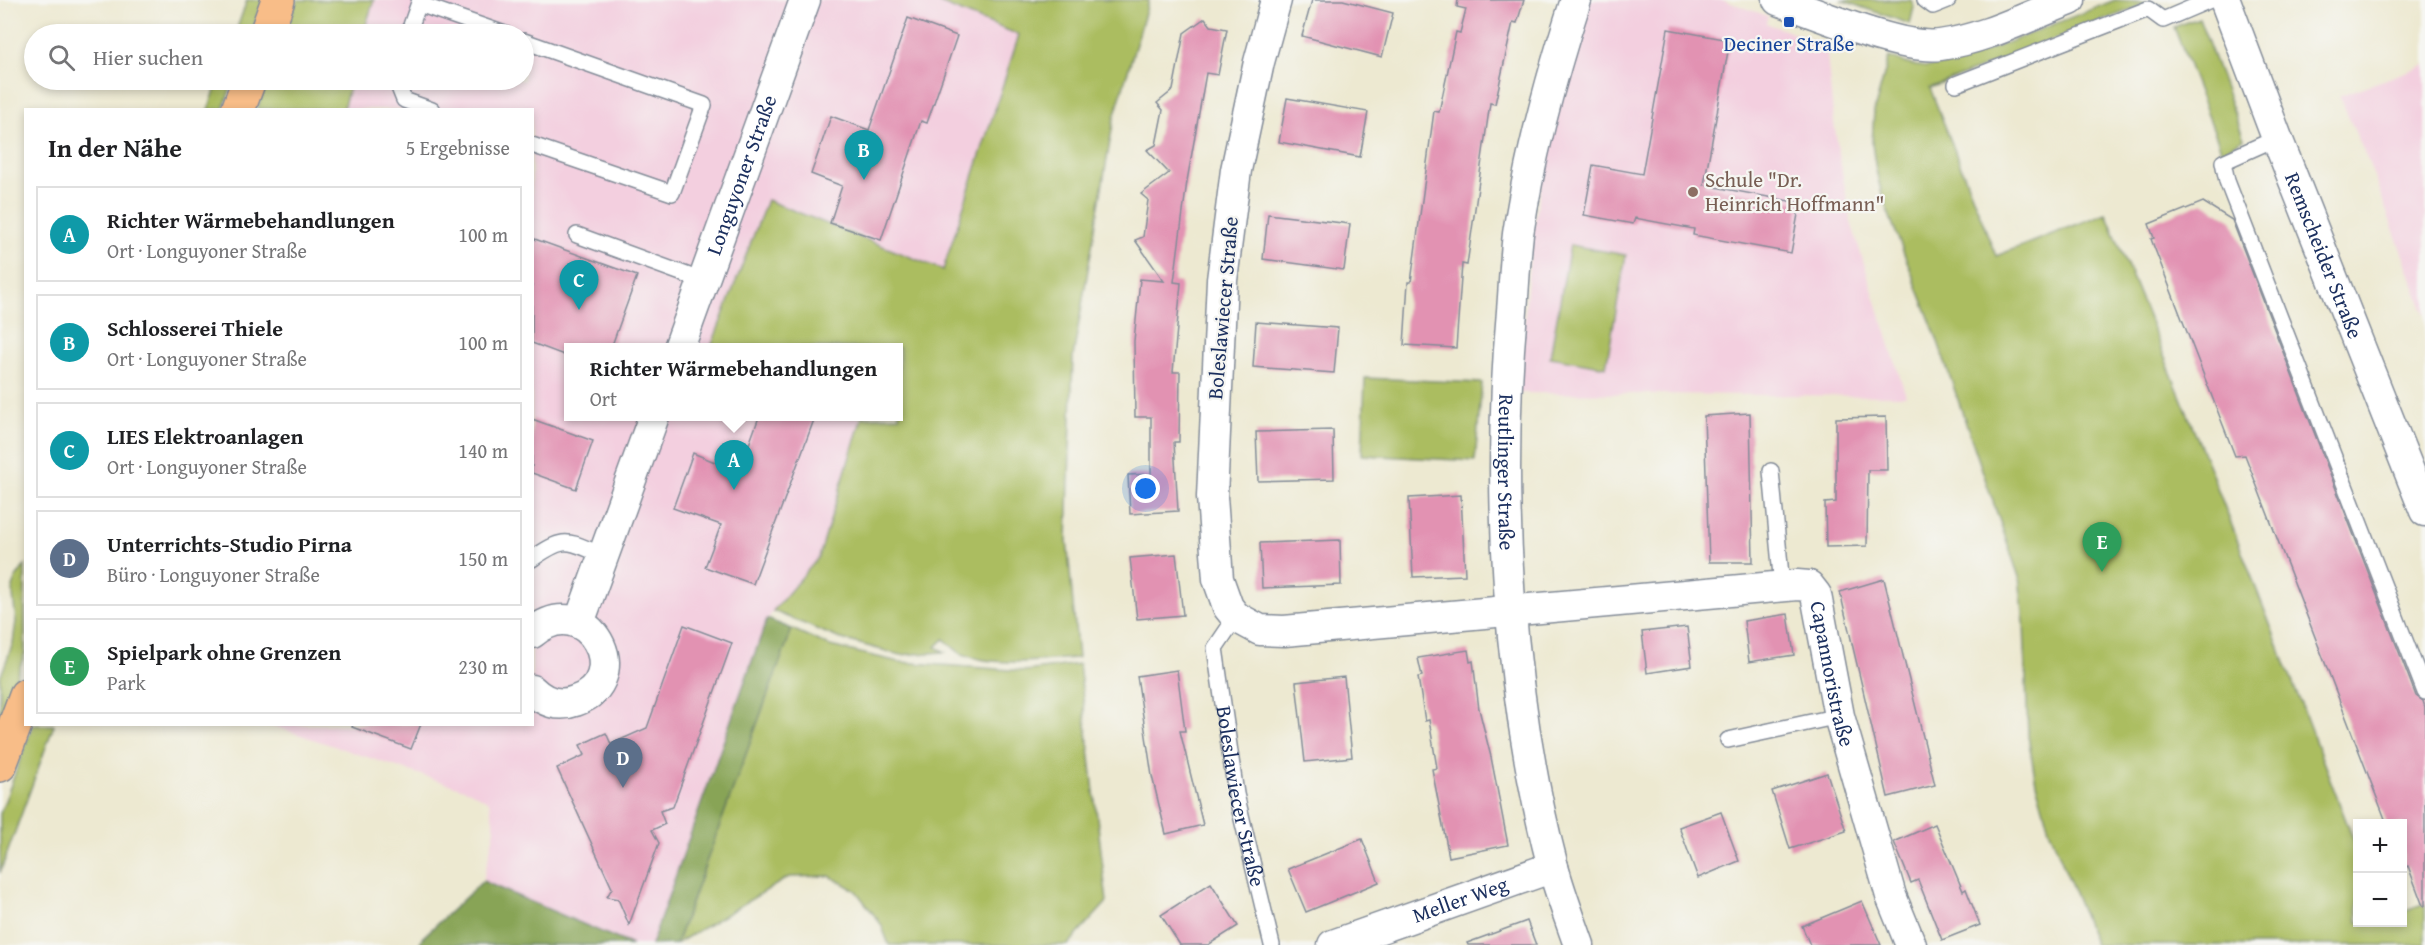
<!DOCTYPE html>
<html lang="de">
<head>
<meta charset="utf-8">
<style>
	:root { --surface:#fff; --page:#f2f2f2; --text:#202124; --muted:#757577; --line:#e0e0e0; --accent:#b5179e }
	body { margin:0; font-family:"Gentium Book Plus",serif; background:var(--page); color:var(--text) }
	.controls { position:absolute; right:18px; bottom:18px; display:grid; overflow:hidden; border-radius:0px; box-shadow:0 3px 9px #0003 }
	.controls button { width:54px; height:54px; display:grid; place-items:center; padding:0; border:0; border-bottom:2px solid var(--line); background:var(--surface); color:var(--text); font:30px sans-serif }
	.you { position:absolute; left:1146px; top:489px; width:21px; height:21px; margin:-15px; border:4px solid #fff; border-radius:50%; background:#1a73e8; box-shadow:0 0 0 9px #1a73e833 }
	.badge { display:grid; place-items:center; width:39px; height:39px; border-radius:50%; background:var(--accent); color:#fff; font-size:20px; font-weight:700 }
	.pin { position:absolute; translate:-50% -50px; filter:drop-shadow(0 2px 3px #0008) }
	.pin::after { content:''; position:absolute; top:32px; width:21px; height:18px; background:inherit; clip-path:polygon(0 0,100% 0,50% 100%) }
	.popup { position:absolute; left:564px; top:343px; width:339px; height:78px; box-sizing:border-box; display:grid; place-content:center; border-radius:0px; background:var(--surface); filter:drop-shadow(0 2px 4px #0005); font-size:20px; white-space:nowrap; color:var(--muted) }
	.popup b { font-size:22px; color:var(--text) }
	.popup::after { content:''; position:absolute; left:50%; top:100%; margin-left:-12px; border:12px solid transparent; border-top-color:var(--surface) }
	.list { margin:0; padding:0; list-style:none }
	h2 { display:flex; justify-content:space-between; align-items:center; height:78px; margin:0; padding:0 24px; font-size:26px }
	h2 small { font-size:20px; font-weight:400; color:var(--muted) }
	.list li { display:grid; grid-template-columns:39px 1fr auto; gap:18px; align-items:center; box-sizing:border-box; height:96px; margin:0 12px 12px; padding:0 12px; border:2px solid var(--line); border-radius:0px }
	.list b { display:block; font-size:22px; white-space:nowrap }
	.list p { margin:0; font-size:20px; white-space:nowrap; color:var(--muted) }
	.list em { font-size:20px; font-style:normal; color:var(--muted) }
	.icon { flex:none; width:33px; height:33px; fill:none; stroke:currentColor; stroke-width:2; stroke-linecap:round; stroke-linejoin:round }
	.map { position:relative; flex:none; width:2425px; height:945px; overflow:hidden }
	.search { position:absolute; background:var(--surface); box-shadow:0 3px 9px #0003; left:24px; top:24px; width:510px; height:66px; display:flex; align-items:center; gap:15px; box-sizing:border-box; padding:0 21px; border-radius:33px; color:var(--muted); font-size:22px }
	.panel { position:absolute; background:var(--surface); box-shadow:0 3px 9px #0003; left:24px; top:108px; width:510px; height:618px; border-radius:0px }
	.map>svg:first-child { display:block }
	.built { fill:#f3cfdf }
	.green { fill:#abbd60; stroke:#63765f; stroke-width:1.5 }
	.forest { fill:#88a456; stroke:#526a5a; stroke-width:1.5 }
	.building { fill:#e292b2 }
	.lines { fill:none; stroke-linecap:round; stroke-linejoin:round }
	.service-casing { stroke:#848c98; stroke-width:18 }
	.minor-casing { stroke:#848c98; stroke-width:33 }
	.primary-casing { stroke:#848c98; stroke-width:36 }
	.service { stroke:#fff; stroke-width:15 }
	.minor { stroke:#fff; stroke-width:30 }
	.primary { stroke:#f8bd88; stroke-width:33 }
	.transit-dot { fill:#1a4fb4; stroke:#f6f6f2; stroke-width:2 }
	.education-dot { fill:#8d6e63; stroke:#f6f6f2; stroke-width:2 }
	.labels { text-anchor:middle; stroke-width:4.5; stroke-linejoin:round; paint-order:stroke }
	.transit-label { font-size:21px; fill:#164399; stroke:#f6f6f2 }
	.street-label { font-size:21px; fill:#1b2f5e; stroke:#f6f6f2 }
	.education-label { font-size:21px; fill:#785e54; stroke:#f6f6f2; text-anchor:start }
</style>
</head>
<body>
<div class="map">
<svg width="2425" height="945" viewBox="0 0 2425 945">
	<rect width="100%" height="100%" fill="#f6f6f2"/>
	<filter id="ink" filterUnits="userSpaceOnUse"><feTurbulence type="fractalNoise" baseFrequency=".0167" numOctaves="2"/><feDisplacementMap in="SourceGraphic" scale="12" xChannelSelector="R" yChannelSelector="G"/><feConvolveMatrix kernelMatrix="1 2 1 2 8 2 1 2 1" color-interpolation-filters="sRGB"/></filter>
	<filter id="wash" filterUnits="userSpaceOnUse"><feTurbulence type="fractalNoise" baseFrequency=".008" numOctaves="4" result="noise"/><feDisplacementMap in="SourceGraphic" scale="24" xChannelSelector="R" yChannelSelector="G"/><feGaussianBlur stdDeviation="1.35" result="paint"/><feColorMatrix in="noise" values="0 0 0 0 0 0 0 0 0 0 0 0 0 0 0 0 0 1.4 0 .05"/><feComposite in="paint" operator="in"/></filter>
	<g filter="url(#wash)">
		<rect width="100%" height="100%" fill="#ede9d1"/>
		<g class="built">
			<polygon points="374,0 932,0 1019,34 943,270 767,200 711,347 569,348 569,416 862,417 819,557 767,619 651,945 632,945 483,881 495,829 489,802 470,791 270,725 532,724 532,110 343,109 351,80 524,80 524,34 363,34"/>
			<polygon points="1589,0 1723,0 1768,16 1766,23 1826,46 1834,123 1850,219 1906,396 1518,393 1531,245 1545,164 1566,72"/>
			<polygon points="2425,65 2425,315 2368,161 2339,96"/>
		</g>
		<g class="green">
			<polygon points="247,0 263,0 251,34 235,34"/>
			<polygon points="297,0 374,0 363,34 285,34"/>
			<path d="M932,0H1149L1114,118L1073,357L1067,540L1078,658C1042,660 998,668 962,654C956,651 950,644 944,639L936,647L945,652L900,655L838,638L773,611L819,557L862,417L899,416V348L711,347L767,200L943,270L1019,35Z"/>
			<polygon points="1841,0 1911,0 1914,7 1910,24"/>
			<path d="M2115,0L2150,2L1930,88L1996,256L2106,213L2210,469L2357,849L2358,922H2402L2403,912L2425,904V945H2095L2049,829L2036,783L2028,736L2024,623L2019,577L1936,336L1883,199L1876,170L1872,144L1874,111L1889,57C1918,69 1927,69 1958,62Z"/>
			<polygon points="2199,18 2244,139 2222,152 2174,27"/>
			<polygon points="219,80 234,80 223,109 208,110"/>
			<polygon points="268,80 351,80 343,109 257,109"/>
			<polygon points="1570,245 1626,255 1606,367 1550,357"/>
			<polygon points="1365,378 1482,383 1475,461 1362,455"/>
			<polygon points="25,565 25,653 0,723 0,678 13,643 16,621 12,587 15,579"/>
			<polygon points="792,629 830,646 899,662 1025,671 1079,664 1107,902 1068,945 889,945 881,924 856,891 830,876 789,877 676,944"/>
			<polygon points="33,725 54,725 0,873 0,814"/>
		</g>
		<g class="forest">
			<polygon points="767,619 792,629 676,944 651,945"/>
			<polygon points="483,881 501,889 632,945 420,945 422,938"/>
		</g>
		<g id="blocks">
			<g class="building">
				<polygon points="1312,0 1343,0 1393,13 1382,57 1302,36"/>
				<polygon points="1458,0 1524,0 1517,23 1513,22 1495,104 1490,103 1467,265 1462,264 1456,348 1404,345 1408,282 1411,282 1434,111 1439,112 1456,32 1460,33 1466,9 1457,7"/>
				<polygon points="908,18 957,36 927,123 921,121 881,240 830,223 842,186 811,174 831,116 869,130"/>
				<polygon points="1205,18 1211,26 1227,29 1218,75 1206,73 1187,181 1174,282 1181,283 1173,372 1180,372 1179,442 1174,442 1178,511 1130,514 1128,475 1151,474 1151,417 1135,417 1134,341 1140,279 1164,281 1135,240 1143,237 1148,200 1141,194 1169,173 1147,150 1156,145 1163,110 1157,103 1173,90 1184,33"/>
				<polygon points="1668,29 1730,40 1704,185 1800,203 1791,253 1693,235 1694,229 1635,218 1633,224 1584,215 1593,165 1642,174"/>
				<polygon points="1287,98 1368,112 1360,157 1279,142"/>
				<polygon points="2203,202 2232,220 2416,696 2423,701 2425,707 2425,906 2423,906 2408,866 2403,868 2403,824 2387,824 2245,455 2235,456 2151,239 2154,238 2149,224"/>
				<polygon points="1268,214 1350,224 1344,270 1263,259"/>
				<polygon points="532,238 637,276 611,348 569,348 569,357 532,343"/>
				<polygon points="1256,322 1338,328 1334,373 1253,367"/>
				<polygon points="1750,413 1753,562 1709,562 1704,416"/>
				<polygon points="759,417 815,417 753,584 705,567 721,525 673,508 693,453 739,472"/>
				<polygon points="1886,417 1887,470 1868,470 1867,546 1826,547 1825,503 1836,502 1836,418"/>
				<polygon points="532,419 593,441 576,489 532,473"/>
				<polygon points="1333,430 1334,479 1258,481 1256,432"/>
				<polygon points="1461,495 1465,575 1413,577 1409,498"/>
				<polygon points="1340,540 1341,585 1262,588 1260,543"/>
				<polygon points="1176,554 1183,615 1137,619 1130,558"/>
				<polygon points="1884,579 1935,785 1888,797 1840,592"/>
				<polygon points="1788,614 1794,655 1749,662 1744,621"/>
				<polygon points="684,625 732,643 673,807 660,811 665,824 652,830 659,843 629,925 618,899 607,897 612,888 557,768 585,755 580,745 595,738 606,733 611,744 647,728"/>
				<polygon points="1687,627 1692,666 1647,673 1642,632"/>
				<polygon points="1468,650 1470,662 1473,661 1479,709 1491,757 1508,845 1449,857 1432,769 1437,768 1429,720 1425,721 1418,677 1422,676 1418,658"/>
				<polygon points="1177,670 1185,731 1180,731 1203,825 1166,834 1152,776 1137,676"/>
				<polygon points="1344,677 1352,757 1305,762 1296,682"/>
				<polygon points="353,724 421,724 411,749 352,727"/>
				<polygon points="1827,773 1846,831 1790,849 1772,791"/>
				<polygon points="1721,812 1739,861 1698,878 1679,827"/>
				<polygon points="1935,824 1963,891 1966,889 1980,925 1942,940 1918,880 1911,883 1894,842"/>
				<polygon points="1362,839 1379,882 1306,912 1288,869"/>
				<polygon points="1211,883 1238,926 1208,945 1180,945 1161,915"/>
				<polygon points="1862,901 1881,945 1810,945 1802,926"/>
				<polygon points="1527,921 1536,945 1468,945 1467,943"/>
			</g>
		</g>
	</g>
	<g filter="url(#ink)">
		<use href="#blocks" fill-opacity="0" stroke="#848c98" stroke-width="1.5"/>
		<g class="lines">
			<g class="service-casing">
				<g id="service">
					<polyline points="1925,0 1933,6 1948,0"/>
					<polyline points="419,4 505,34"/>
					<polyline points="408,34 420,0"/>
					<polyline points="524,41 704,105 672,193 532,145"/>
					<polyline points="396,80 404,100 432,110"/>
					<polyline points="1956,84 2148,9 2163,20 2210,0"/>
					<polyline points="2277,138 2223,162 2227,181 2425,692"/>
					<polyline points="577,235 703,281"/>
					<polyline points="1771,471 1782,586"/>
					<path d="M532,559C567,535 566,541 603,555"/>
					<path id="s1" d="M1236,617L1215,648L1236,794L1272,945"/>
					<polyline points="1728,740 1839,716"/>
				</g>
			</g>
			<g class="minor-casing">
				<g id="minor">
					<path id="s2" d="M1276,0L1259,62L1236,170L1222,280L1212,497L1218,579L1228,607L1236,617L1260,630L1284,631L1797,585L1809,586L1816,595L1839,716L1891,896L1911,945"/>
					<path id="s3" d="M1576,0C1551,77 1530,154 1518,234C1515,259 1514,286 1512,311C1496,490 1507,692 1553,867C1560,893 1570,919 1579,945"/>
					<path d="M1778,0C1818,14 1901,50 1940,45C1985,39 2028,16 2070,0"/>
					<path id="s4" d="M2225,0L2277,138L2425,511"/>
					<path id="s5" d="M679,348L805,0"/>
					<polyline points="579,623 654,416"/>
					<path d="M532,633C588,586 637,680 575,701C559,707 544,702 532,690"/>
					<path id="s6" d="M1333,945L1553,867"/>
				</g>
			</g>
			<g class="primary-casing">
				<g id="primary">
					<polyline points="266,34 278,0"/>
					<polyline points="238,110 249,80"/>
					<polyline points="0,765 26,695"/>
				</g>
			</g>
			<use href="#service" class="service"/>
			<use href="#minor" class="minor"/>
			<use href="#primary" class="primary"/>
		</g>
	</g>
	<rect class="transit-dot" x="1783" y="16" width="12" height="12" rx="3"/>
	<circle class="education-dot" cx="1693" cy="192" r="6"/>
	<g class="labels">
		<g class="transit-label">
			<text x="1789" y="51">Deciner Straße</text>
		</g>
		<g class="street-label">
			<text dy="7" stroke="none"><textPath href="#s5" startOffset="184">Longuyoner Straße</textPath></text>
			<text dy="7" stroke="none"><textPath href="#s4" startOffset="274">Remscheider Straße</textPath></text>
			<text transform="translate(1223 308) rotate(-85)" y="7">Boleslawiecer Straße</text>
			<text dy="7" stroke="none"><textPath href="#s3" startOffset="480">Reutlinger Straße</textPath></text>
			<text dy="7" stroke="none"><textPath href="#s2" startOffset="1298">Capannoristraße</textPath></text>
			<text dy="7" stroke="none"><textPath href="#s1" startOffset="188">Boleslawiecer Straße</textPath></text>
			<text dy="7" stroke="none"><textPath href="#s6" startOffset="135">Meller Weg</textPath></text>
		</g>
		<g class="education-label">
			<text x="1705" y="187">Schule "Dr.<tspan x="1705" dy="24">Heinrich Hoffmann"</tspan></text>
		</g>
	</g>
</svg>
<div class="controls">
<button>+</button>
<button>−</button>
</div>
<div class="you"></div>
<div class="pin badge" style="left:734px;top:490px;background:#0f9aa8">A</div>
<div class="popup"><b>Richter Wärmebehandlungen</b>Ort</div>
<div class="pin badge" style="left:864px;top:180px;background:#0f9aa8">B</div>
<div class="pin badge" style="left:579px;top:310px;background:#0f9aa8">C</div>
<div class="pin badge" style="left:623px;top:788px;background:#5c6f8a">D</div>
<div class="pin badge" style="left:2102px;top:572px;background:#2e9e5b">E</div>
<div class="search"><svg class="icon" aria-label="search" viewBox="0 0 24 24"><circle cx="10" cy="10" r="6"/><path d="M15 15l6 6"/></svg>Hier suchen</div>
<section class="panel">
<h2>In der Nähe<small>5 Ergebnisse</small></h2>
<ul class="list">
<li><span class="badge" style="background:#0f9aa8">A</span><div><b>Richter Wärmebehandlungen</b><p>Ort · Longuyoner Straße</p></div><em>100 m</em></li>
<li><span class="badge" style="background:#0f9aa8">B</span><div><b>Schlosserei Thiele</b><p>Ort · Longuyoner Straße</p></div><em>100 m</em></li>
<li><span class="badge" style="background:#0f9aa8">C</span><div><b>LIES Elektroanlagen</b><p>Ort · Longuyoner Straße</p></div><em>140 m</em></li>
<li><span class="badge" style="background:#5c6f8a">D</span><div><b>Unterrichts-Studio Pirna</b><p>Büro · Longuyoner Straße</p></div><em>150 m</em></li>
<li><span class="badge" style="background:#2e9e5b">E</span><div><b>Spielpark ohne Grenzen</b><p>Park</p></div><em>230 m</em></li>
</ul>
</section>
</div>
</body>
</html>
